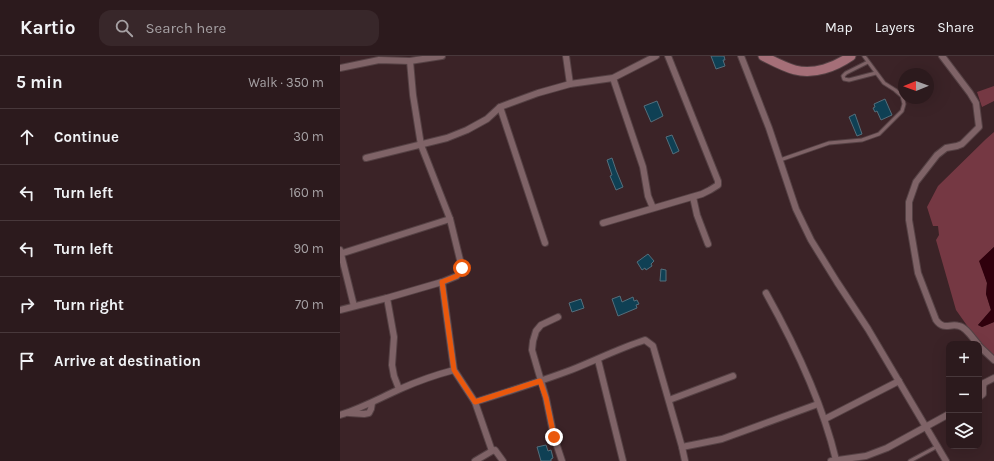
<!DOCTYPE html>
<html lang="en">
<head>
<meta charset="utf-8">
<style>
	:root { --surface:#2c1a1d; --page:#38272a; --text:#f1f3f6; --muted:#a6a1a4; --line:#48383b }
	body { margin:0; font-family:Karla,sans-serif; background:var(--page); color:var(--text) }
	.controls { position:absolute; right:12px; bottom:12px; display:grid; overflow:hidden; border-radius:8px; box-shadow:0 4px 16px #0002 }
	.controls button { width:36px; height:36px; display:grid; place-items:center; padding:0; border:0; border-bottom:1px solid var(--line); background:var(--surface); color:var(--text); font:20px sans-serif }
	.compass { position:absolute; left:558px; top:12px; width:36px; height:36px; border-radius:50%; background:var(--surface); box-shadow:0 4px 16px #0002; rotate:269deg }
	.stop { position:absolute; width:12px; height:12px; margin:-9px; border:3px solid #ea580c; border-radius:50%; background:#fff }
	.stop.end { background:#ea580c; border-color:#fff; box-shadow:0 1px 4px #0008 }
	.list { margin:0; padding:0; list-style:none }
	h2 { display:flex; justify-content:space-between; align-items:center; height:52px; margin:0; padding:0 16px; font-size:17px }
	h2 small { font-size:13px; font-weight:400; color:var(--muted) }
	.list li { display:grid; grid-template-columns:26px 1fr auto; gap:12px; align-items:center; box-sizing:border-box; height:56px; padding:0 16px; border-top:1px solid var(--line) }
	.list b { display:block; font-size:15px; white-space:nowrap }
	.list em { font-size:13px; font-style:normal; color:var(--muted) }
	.icon { flex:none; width:22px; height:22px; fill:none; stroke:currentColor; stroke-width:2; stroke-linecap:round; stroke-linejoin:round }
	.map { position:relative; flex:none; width:654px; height:405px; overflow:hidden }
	header { display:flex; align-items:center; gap:24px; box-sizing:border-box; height:56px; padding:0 20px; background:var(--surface); border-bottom:1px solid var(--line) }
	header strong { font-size:19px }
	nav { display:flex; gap:22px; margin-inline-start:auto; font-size:14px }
	.search { width:280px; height:36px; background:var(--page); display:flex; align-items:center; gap:10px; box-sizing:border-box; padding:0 14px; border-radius:12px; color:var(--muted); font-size:15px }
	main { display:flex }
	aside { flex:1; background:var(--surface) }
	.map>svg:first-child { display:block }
	.green { fill:#753843 }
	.water { fill:#2f000c }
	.building { fill:#0f4054; stroke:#546e7b }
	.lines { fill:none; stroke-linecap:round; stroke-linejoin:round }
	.lane-casing { stroke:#554144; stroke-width:5 }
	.street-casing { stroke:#554144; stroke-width:8 }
	.secondary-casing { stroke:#554144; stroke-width:11 }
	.lane { stroke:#7f6367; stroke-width:3 }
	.street { stroke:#7f6367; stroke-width:6 }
	.secondary { stroke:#a56f78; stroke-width:9 }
	.route { stroke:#ea580c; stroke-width:5 }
</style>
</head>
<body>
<header>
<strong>Kartio</strong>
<div class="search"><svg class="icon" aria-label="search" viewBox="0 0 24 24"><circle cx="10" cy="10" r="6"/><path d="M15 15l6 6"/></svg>Search here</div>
<nav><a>Map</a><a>Layers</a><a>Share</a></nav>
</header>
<main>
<aside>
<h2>5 min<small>Walk · 350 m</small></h2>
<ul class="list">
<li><svg class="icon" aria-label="ahead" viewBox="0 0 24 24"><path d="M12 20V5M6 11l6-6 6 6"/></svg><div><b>Continue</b></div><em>30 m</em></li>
<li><svg class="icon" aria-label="left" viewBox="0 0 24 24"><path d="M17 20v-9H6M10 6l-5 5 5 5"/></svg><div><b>Turn left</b></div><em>160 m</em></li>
<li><svg class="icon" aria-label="left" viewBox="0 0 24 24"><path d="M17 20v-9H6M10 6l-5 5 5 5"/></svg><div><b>Turn left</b></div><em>90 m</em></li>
<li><svg class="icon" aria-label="right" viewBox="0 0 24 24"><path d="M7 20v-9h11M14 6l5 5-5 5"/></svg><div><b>Turn right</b></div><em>70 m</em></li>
<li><svg class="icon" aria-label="arrive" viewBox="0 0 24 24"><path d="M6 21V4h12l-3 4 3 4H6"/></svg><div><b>Arrive at destination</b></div></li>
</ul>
</aside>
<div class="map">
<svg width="654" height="405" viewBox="0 0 654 405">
	<rect width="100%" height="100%" fill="#3b2327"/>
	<g class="green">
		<polygon points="654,30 654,45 642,51 637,36"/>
		<polygon points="654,76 654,191 640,205 647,227 646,238 651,254 638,269 642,271 654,266 654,299 638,285 616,254 596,184 599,179 598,170 593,170 587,151 598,130 646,83"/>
	</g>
	<polygon class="water" points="654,191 654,266 642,271 638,269 651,254 646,238 647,227 639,205"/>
	<g class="building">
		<polygon points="371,0 384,0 385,4 383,4 385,10 376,13"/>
		<polygon points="545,43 552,59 541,64 537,55 535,56 533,52 535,51 534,48"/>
		<polygon points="317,45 323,60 311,66 304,50"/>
		<polygon points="515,58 522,78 517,80 509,61"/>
		<polygon points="332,79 339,95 333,98 326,81"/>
		<polygon points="272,102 276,114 283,131 276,134 270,120 272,119 267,104"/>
		<polygon points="308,198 314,205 311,208 312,210 306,214 305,212 302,214 297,206"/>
		<polygon points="321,213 326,214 326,225 320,225"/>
		<polygon points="280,240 282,246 293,241 294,245 297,244 299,248 296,249 297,252 278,260 272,243"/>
		<polygon points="241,243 244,252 232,256 229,247"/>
		<polygon points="206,389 208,395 211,394 213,402 211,403 211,405 201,405 197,391"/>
	</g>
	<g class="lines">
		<g class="lane-casing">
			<g id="lane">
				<polyline points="528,6 506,17 503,20 504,23 509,24 536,17"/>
				<polyline points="440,104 489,87 522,84 539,78 562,55 564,48 562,40 555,34 544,27 524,0"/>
				<polyline points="570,405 598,390"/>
			</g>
		</g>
		<g class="street-casing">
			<g id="street">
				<polyline points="226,0 230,28"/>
				<polyline points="401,0 429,72 456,153 471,184 497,226 528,273 606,405"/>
				<path d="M602,0L630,37L636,47L639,71L622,88L617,90L606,92L597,99L576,126L569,146V164L578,217L596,264C604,275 610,267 619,270C626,271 633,283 638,288"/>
				<polyline points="0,12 39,4 70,5 102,0"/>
				<polyline points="273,22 303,111 308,140 313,152"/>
				<polyline points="160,51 205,187"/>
				<polyline points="26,102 107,82 127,74 147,63 160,51 198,37 230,28 273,22 316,0"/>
				<polyline points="353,141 357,159 368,188"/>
				<polyline points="263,167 362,138 370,134 378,129 378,125 328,0"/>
				<polyline points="0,194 14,250"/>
				<polyline points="0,198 110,163"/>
				<polyline points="102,226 114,314 135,346 152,395 155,394 163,405"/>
				<path d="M426,237C455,289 482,345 496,404"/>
				<polyline points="47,242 54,281 52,309 54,320 59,333"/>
				<polyline points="0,254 47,242 102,226 117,220 122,212 110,163 81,89 73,39 70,5"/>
				<polyline points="218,261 201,269 196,275 193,285 192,294 206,342 214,381 222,405"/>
				<polyline points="639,290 654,304"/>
				<polyline points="258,304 283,405"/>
				<polyline points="639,341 643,338 643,331 644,327 654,322"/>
				<polyline points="329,344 393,320"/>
				<path d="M135,346C167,336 199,326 231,314C256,304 280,292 305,284L313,290L342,391L345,405"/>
				<polyline points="9,357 24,358 29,357 31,353 32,347"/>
				<path d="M0,359C22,352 40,342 60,333C78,325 95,319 114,314"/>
				<polyline points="485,363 559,325"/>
				<polyline points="342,391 382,383 478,348"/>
				<polyline points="135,405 152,395"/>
				<polyline points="491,405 526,400 547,392 609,358"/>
			</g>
		</g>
		<g class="secondary-casing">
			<path id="secondary" d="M423,0C433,5 444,11 455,14C474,19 495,11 511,0"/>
		</g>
		<use href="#lane" class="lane"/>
		<use href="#street" class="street"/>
		<use href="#secondary" class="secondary"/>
	</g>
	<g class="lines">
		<polyline class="route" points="122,212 117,220 102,226 114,314 135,346 200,325 206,342 214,381"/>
	</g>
</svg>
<div class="controls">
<button>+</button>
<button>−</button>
<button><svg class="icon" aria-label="layers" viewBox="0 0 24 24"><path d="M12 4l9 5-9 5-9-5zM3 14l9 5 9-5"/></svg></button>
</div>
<svg class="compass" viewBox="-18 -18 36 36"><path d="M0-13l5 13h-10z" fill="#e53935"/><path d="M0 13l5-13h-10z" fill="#a6a1a4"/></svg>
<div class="stop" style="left:122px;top:212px"></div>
<div class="stop end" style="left:214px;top:381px"></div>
</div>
</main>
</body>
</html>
